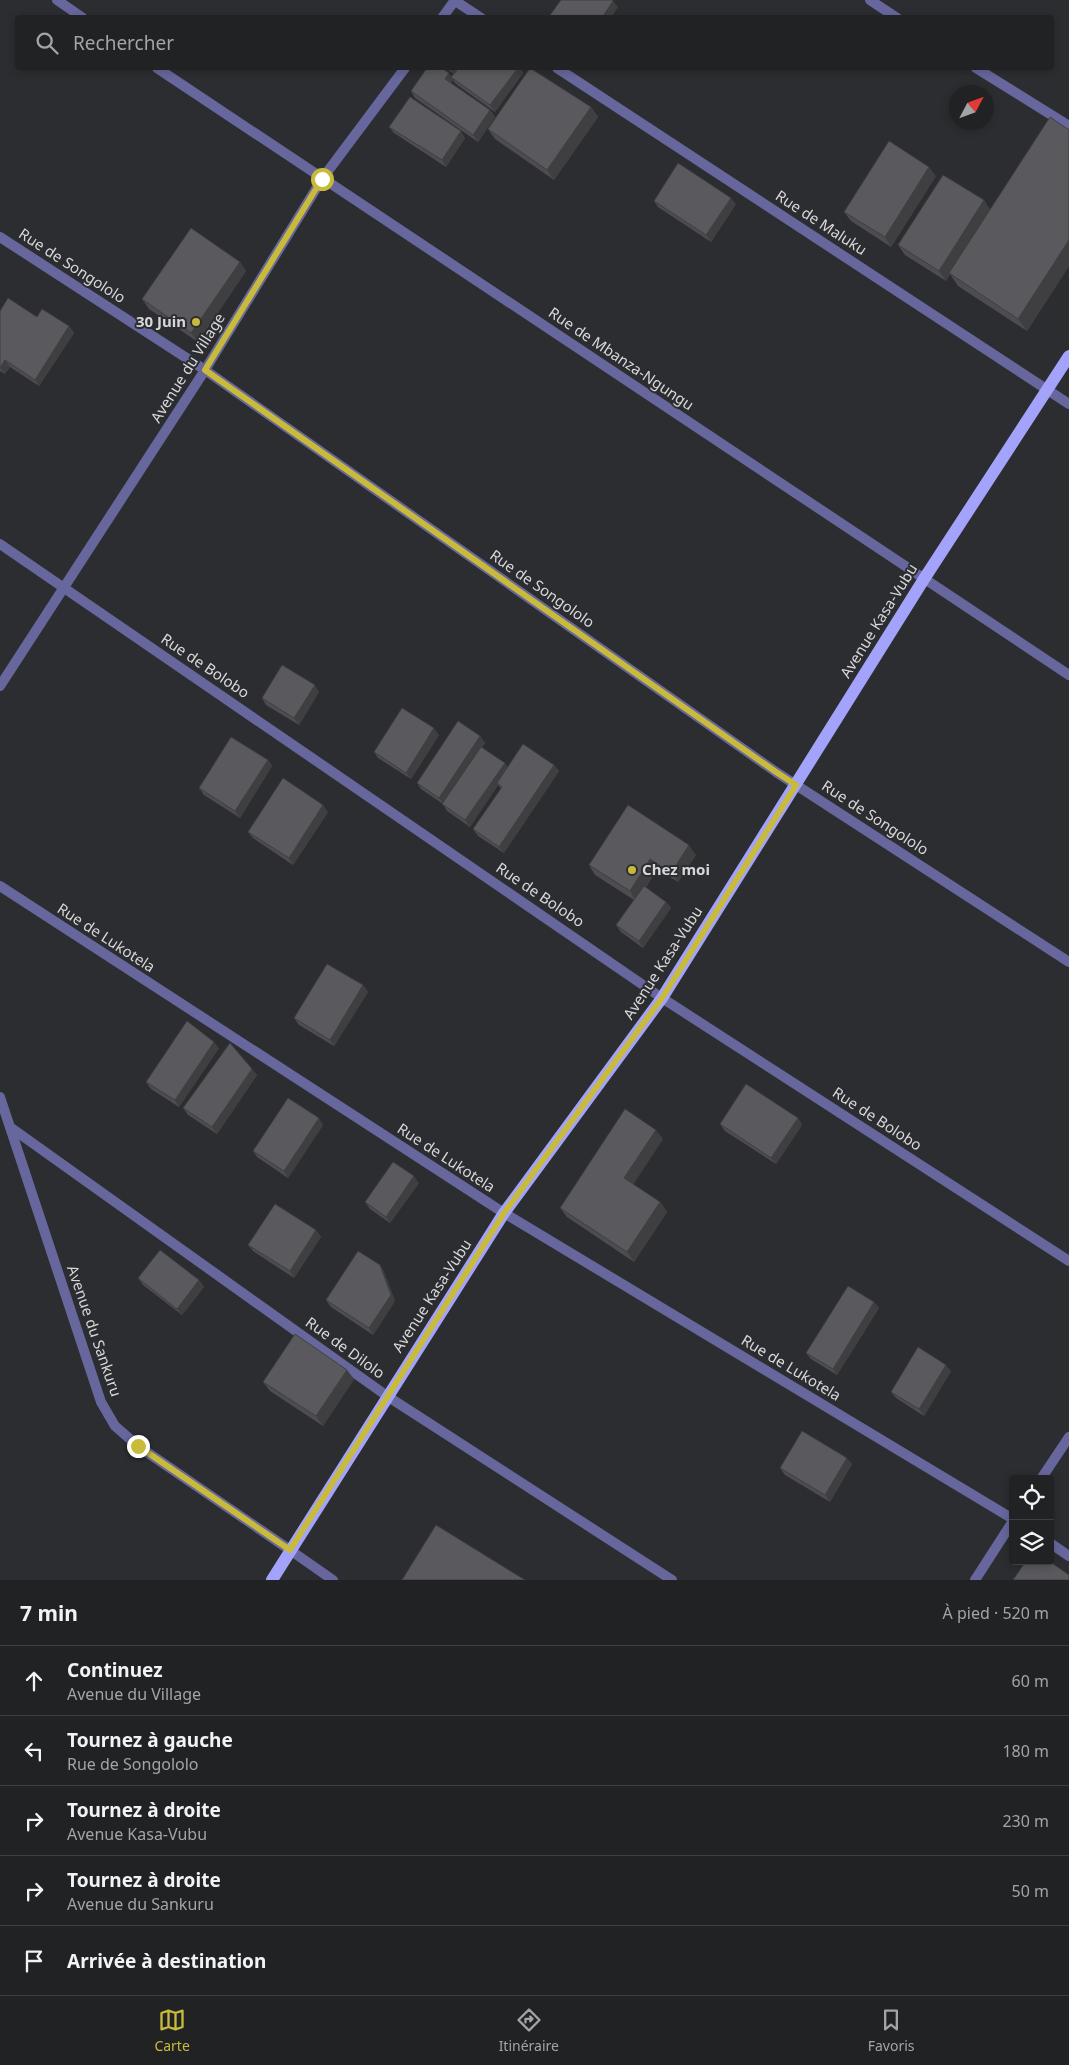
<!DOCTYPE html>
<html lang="fr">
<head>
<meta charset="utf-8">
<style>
	:root { --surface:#212224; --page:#292a2c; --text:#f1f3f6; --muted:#a2a4a6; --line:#3e3f41; --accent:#c8bb3b }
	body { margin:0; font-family:"Noto Sans",sans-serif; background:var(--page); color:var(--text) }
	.controls { position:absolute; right:15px; bottom:15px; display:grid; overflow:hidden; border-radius:5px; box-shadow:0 2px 8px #0003 }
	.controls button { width:45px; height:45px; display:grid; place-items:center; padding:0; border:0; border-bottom:1px solid var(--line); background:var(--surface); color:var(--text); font:25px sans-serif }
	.compass { position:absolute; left:949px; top:85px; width:45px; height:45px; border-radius:50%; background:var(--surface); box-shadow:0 2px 8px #0003; rotate:49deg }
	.stop { position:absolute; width:15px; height:15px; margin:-11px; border:4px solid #c8bb3b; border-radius:50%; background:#fff }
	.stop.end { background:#c8bb3b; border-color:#fff; box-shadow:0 1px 5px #0008 }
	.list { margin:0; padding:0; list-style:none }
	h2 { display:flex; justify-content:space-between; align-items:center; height:65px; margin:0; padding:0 20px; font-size:21px }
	h2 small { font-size:16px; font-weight:400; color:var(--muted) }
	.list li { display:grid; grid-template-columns:32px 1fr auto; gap:15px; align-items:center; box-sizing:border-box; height:70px; padding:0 20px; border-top:1px solid var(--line) }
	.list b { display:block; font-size:19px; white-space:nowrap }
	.list p { margin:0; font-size:16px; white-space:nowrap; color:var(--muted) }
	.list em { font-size:16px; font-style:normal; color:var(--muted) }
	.icon { flex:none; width:28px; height:28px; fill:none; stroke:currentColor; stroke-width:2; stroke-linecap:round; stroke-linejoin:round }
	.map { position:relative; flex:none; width:1069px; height:1580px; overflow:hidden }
	.search { position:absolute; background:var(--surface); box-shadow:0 2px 8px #0003; left:15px; right:15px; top:15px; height:55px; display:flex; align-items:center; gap:12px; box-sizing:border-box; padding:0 18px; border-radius:5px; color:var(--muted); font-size:19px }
	.sheet { height:415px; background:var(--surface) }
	nav { display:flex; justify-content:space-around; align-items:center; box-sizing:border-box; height:70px; border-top:1px solid var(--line); background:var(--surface); font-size:14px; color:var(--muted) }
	nav a { display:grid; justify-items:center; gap:2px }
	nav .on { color:var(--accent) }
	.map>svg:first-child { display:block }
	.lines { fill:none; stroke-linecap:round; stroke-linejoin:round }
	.minor { stroke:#68679d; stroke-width:10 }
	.tertiary { stroke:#68679d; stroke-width:10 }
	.primary { stroke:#a4a3fc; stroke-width:12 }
	.wall { fill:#4d4d51 }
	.shaded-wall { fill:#3f3f42 }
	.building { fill:#5a5a5e; stroke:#3f3f42 }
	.route { stroke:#c8bb3b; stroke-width:6 }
	.poi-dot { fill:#c8bb3b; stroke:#2c2d30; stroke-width:2 }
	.labels { text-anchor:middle; stroke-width:4; stroke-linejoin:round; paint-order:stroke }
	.street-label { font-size:15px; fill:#d8d8db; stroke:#2c2d30 }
	.poi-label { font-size:15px; font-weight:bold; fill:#d8d8db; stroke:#2c2d30; text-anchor:end }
</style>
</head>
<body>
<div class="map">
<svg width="1069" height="1580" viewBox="0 0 1069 1580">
	<rect width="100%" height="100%" fill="#2c2d30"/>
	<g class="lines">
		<g class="minor">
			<polyline points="57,0 83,18"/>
			<polyline points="454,0 481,18"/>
			<polyline points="870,0 897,18"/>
			<polyline points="442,18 455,0"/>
			<polyline points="157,68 1069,675"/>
			<polyline points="557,68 1069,404"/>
			<polyline points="976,68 1069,126"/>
			<polyline points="0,237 205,370 776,772 1069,962"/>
			<polyline points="0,544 662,998 1069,1261"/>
			<polyline points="0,686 205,370 322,179 405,68"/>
			<polyline points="0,886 504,1213 1013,1519"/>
			<polyline points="0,1097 101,1402 115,1426 138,1446 290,1550"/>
			<polyline points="10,1127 387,1396 672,1580"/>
			<polyline points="1041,1479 1069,1437"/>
			<polyline points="1050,1543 1069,1556"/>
			<polyline points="975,1580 1013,1521"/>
		</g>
		<polyline class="tertiary" points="290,1550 333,1580"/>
		<polyline class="primary" points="272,1580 504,1213 662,998 924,579 1069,356"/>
	</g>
	<g class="wall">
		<polygon points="445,68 520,68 523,73 495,112 456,84 453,80 451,83 490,110 495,117 478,142 415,98 411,91 452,76 454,74"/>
		<polygon points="591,107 598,117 554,180 495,139 488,129"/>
		<polygon points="389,127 465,138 446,167 394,133"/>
		<polygon points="1069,130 1069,266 1027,331 958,286 950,274 946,281 905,255 898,245 984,200 990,210"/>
		<polygon points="936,176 891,247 851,221 844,212"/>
		<polygon points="654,201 736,204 711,242 658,207"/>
		<polygon points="240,262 246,271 198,342 149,309 142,299"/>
		<polygon points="0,311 37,317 69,326 74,333 39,386 10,367 5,374 0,371"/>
		<polygon points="319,692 299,725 266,705 262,698"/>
		<polygon points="439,735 411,779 378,758 374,752"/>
		<polygon points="480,736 485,743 482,747 507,767 554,765 559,771 504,853 478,836 473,829 501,789 498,785 470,827 447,811 443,804 421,789 417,783"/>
		<polygon points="268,760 272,766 240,818 204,795 199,788"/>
		<polygon points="328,812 293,865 253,838 248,832"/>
		<polygon points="696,855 678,882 657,869 646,887 666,902 671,908 643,948 621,932 616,925 634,900 595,875 589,865"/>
		<polygon points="363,985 368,992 334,1046 299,1025 294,1018"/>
		<polygon points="219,1048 179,1107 151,1089 146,1082"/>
		<polygon points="252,1069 257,1075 217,1134 188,1115 183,1108"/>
		<polygon points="798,1118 802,1125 776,1164 725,1131 720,1124"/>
		<polygon points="323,1125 288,1178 257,1157 253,1151"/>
		<polygon points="663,1139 633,1184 660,1202 667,1212 634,1262 567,1217 560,1208"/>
		<polygon points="419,1183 390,1223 370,1209 365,1202"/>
		<polygon points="316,1230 321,1237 294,1278 253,1251 248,1245"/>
		<polygon points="380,1265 384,1272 395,1301 373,1335 331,1307 326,1300"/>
		<polygon points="138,1278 199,1280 204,1287 182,1315 143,1285"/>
		<polygon points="874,1302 879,1308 837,1375 811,1359 806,1353"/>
		<polygon points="951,1371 924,1416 896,1398 891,1392"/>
		<polygon points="354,1379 323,1426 270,1391 263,1382"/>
		<polygon points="852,1464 830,1502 785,1475 780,1468"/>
	</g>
	<g class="shaded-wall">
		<polygon points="613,1 618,7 611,18 602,18"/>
		<polygon points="454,68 459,68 454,74 452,71"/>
		<polygon points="518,68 520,68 523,73 495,112 490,105"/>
		<polygon points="449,73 454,79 451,77 453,80 450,85 445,79"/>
		<polygon points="591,107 598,117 554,180 547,170"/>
		<polygon points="490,110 495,117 478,142 473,135"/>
		<polygon points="461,131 465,138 446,167 442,160"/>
		<polygon points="929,167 936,176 891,247 885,237"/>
		<polygon points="731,198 736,204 711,242 706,235"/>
		<polygon points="984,200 990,210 946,281 939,271"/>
		<polygon points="1069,240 1069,266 1027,331 1018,319"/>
		<polygon points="240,262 246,271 198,342 191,333"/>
		<polygon points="69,326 74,333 39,386 35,380"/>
		<polygon points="5,360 10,367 5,374 0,368"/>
		<polygon points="315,685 319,692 299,725 294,718"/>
		<polygon points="434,728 439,735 411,779 406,773"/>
		<polygon points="480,736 485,743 444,805 439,798"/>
		<polygon points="268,760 272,766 240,818 235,811"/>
		<polygon points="505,763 509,769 497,783 498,785 470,827 465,820"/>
		<polygon points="554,765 559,771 504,853 499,847"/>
		<polygon points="323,805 328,812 293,865 289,858"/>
		<polygon points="689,845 696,855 678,882 671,873"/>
		<polygon points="650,859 657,869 636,901 630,891"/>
		<polygon points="666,902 671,908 643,948 639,941"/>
		<polygon points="363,985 368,992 334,1046 330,1040"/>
		<polygon points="214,1042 219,1048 179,1107 175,1100"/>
		<polygon points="252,1069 257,1075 217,1134 212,1127"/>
		<polygon points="319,1118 323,1125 288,1178 284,1171"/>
		<polygon points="798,1118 802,1125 776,1164 771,1158"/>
		<polygon points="656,1130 663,1139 631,1188 624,1178"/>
		<polygon points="414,1176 419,1183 390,1223 386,1217"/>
		<polygon points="660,1202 667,1212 634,1262 627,1252"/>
		<polygon points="316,1230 321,1237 294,1278 290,1271"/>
		<polygon points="380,1265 384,1272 395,1301 373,1335 369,1328"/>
		<polygon points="199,1280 204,1287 182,1315 177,1309"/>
		<polygon points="874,1302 879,1308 837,1375 833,1369"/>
		<polygon points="946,1365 951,1371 924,1416 919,1409"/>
		<polygon points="347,1370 354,1379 323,1426 316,1416"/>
		<polygon points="847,1458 852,1464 830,1502 825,1495"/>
	</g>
	<g class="building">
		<polygon points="561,0 613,0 613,1 602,18 548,18"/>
		<polygon points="427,68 442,68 449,73 445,79 490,110 473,135 411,91"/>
		<polygon points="447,68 454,68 452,71"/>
		<polygon points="459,68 518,68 490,105 451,77"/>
		<polygon points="530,68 591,107 547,170 488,129"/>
		<polygon points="410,97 461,131 442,160 389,127"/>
		<polygon points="1050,117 1069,130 1069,240 1018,319 949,273"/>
		<polygon points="889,141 929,167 885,237 844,212"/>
		<polygon points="678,163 731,198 706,235 654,201"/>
		<polygon points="943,175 984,200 939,271 898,245"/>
		<polygon points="191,228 240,262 191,333 142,299"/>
		<polygon points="8,298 37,317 42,309 69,326 35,380 5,360 0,368 0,311"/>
		<polygon points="282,665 315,685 294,718 262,698"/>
		<polygon points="402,708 434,728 406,773 374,752"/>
		<polygon points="458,721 480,736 439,798 417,783"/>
		<polygon points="231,737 268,760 235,811 199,788"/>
		<polygon points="523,744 554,765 499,847 473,829 502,787 497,783"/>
		<polygon points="481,747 505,763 465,820 442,804"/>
		<polygon points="283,778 323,805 289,858 248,832"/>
		<polygon points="628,805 689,845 671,873 650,859 630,891 589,865"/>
		<polygon points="644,886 666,902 639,941 616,925"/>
		<polygon points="327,964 363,985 330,1040 294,1018"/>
		<polygon points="187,1021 214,1042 175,1100 146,1082"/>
		<polygon points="230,1043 252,1069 212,1127 183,1108"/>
		<polygon points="746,1084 798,1118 771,1158 720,1124"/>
		<polygon points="288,1098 319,1118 284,1171 253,1151"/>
		<polygon points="625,1109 656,1130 624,1178 660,1202 627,1252 560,1208"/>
		<polygon points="393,1162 414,1176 386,1217 365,1202"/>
		<polygon points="275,1204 316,1230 290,1271 248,1245"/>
		<polygon points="160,1250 199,1280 177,1309 138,1278"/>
		<polygon points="358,1251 380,1265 391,1295 369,1328 326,1300"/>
		<polygon points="848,1286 874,1302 833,1369 806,1353"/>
		<polygon points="295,1334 347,1370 316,1416 263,1382"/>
		<polygon points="918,1347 946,1365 919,1409 891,1392"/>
		<polygon points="802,1431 847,1458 825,1495 780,1468"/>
		<polygon points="436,1525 525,1580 402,1580"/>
		<polygon points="1026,1561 1049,1561 1069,1575 1069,1580 1013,1580"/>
	</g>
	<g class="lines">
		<polyline class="route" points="138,1446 290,1550 504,1213 662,998 796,785 776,772 205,370 322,179"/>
	</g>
	<g class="poi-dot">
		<circle cx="196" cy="322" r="5"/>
		<circle cx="632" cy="870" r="5"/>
	</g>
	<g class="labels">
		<g class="street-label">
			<text transform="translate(821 223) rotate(33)" y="5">Rue de Maluku</text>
			<text transform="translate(72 266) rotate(33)" y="5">Rue de Songololo</text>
			<text transform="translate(621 359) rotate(34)" y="5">Rue de Mbanza-Ngungu</text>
			<text transform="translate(188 368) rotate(-58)" y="5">Avenue du Village</text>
			<text transform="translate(542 589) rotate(35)" y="5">Rue de Songololo</text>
			<text transform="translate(879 621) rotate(-58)" y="5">Avenue Kasa-Vubu</text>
			<text transform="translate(205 666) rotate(34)" y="5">Rue de Bolobo</text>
			<text transform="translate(875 818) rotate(33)" y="5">Rue de Songololo</text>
			<text transform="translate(540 895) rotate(34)" y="5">Rue de Bolobo</text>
			<text transform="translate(106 938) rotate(33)" y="5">Rue de Lukotela</text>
			<text transform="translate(663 963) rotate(-57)" y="5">Avenue Kasa-Vubu</text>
			<text transform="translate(877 1119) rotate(33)" y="5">Rue de Bolobo</text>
			<text transform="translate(446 1158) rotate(33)" y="5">Rue de Lukotela</text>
			<text transform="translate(432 1296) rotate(-57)" y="5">Avenue Kasa-Vubu</text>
			<text transform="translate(94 1331) rotate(71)" y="5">Avenue du Sankuru</text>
			<text transform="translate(345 1348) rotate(36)" y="5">Rue de Dilolo</text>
			<text transform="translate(791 1368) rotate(31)" y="5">Rue de Lukotela</text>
		</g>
		<g class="poi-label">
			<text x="186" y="327">30 Juin</text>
			<text x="642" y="875" text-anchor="start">Chez moi</text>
		</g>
	</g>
</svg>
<div class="controls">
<button><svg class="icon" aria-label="locate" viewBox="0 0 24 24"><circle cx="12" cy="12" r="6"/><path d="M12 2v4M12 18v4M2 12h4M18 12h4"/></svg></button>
<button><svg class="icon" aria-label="layers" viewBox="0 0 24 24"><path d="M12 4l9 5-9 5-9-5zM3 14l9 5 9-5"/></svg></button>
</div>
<svg class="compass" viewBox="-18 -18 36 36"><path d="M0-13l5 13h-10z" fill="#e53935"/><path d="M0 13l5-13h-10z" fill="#a2a4a6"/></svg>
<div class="stop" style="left:322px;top:179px"></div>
<div class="stop end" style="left:138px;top:1446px"></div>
<div class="search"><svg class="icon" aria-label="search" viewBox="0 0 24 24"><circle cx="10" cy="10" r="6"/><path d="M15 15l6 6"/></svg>Rechercher</div>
</div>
<section class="sheet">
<h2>7 min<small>À pied · 520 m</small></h2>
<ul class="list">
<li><svg class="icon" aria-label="ahead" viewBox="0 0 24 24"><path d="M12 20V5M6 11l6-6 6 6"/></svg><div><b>Continuez</b><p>Avenue du Village</p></div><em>60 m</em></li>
<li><svg class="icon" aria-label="left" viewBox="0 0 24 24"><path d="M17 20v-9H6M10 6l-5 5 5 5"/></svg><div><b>Tournez à gauche</b><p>Rue de Songololo</p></div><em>180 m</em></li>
<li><svg class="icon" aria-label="right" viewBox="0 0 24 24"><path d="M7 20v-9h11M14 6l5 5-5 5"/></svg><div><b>Tournez à droite</b><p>Avenue Kasa-Vubu</p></div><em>230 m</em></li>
<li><svg class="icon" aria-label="right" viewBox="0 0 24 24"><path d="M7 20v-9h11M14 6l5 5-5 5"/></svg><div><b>Tournez à droite</b><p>Avenue du Sankuru</p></div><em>50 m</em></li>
<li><svg class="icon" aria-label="arrive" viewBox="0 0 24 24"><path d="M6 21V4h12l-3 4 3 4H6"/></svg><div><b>Arrivée à destination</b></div></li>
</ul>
</section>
<nav>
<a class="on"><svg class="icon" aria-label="map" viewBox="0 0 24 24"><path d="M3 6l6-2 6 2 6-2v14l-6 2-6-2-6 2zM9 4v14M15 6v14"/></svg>Carte</a>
<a><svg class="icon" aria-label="directions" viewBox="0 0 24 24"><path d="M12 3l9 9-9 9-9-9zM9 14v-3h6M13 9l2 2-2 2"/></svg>Itinéraire</a>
<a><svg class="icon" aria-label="saved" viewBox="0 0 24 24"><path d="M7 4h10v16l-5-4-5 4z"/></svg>Favoris</a>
</nav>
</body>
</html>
